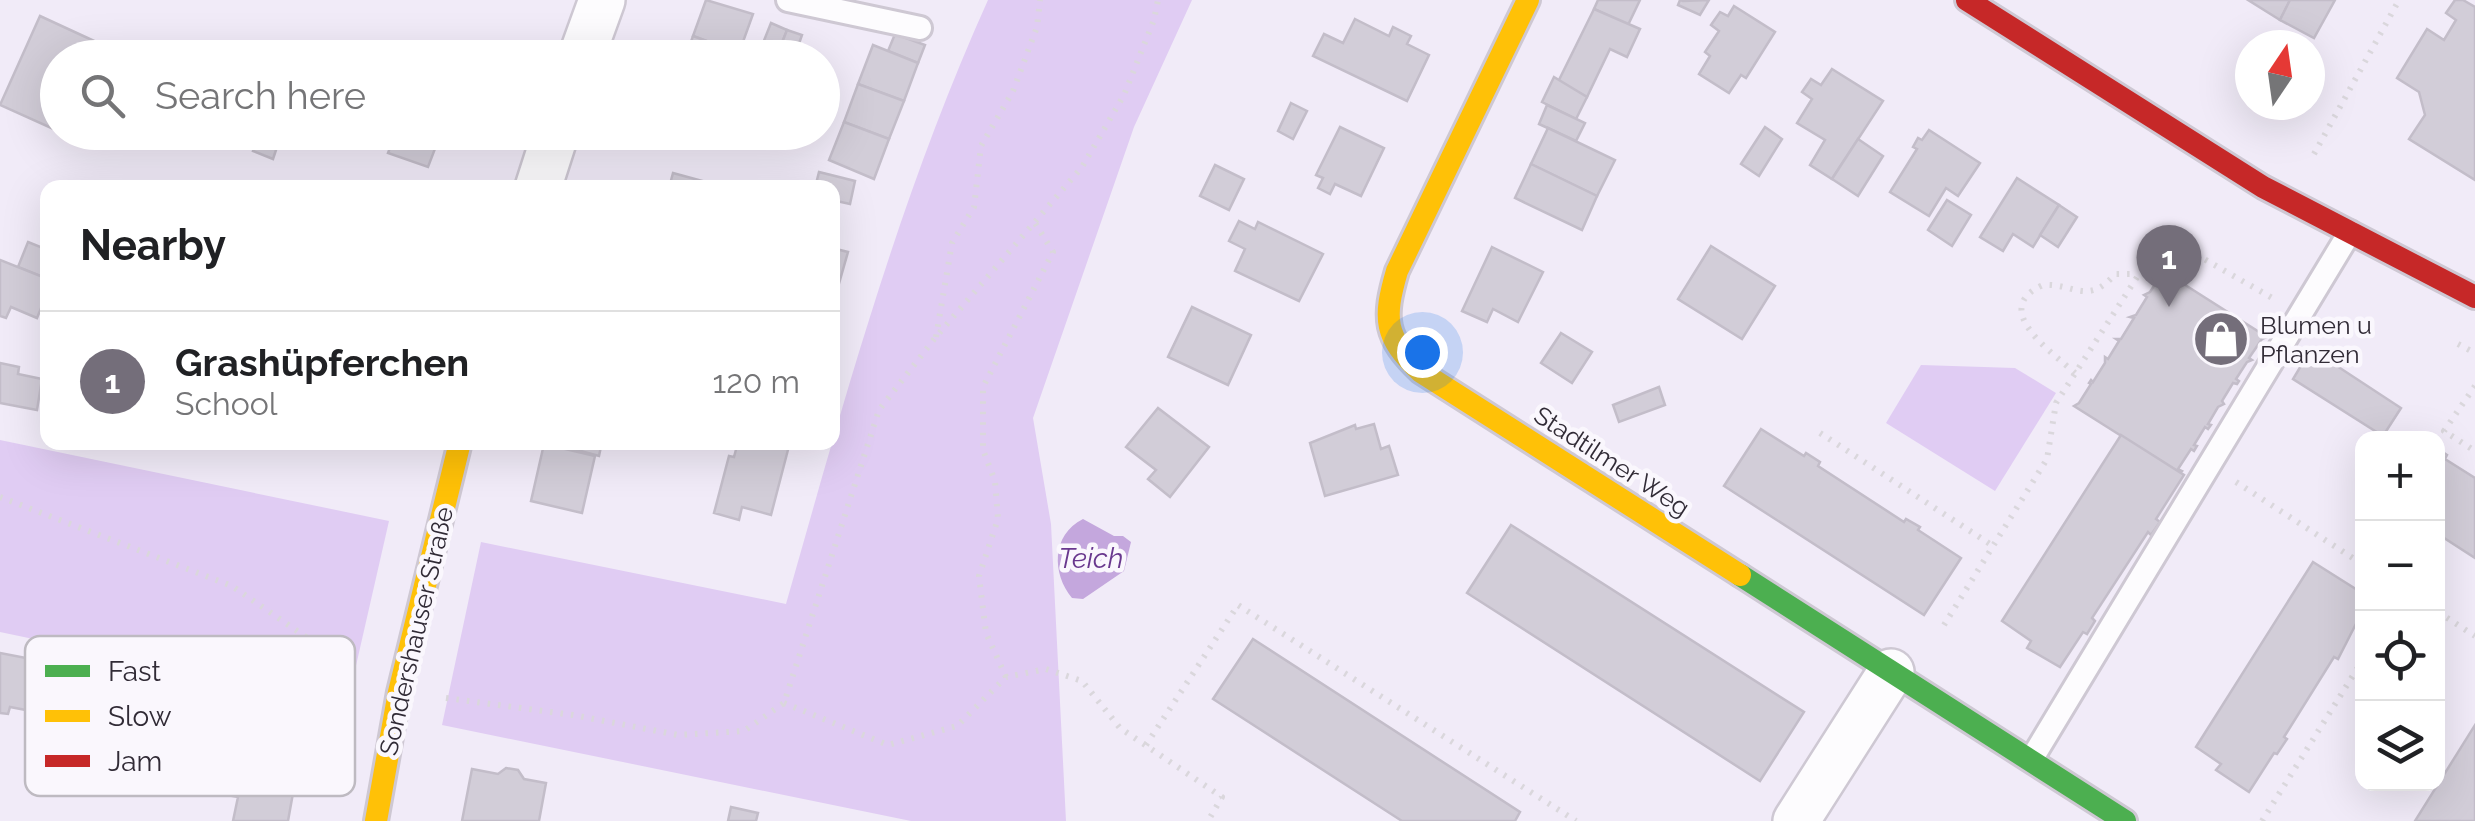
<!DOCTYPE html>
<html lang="en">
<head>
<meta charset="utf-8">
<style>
	:root { --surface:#fff; --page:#f2f2f2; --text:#202124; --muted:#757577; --line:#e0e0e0; --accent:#746e7a }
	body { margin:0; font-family:Raleway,sans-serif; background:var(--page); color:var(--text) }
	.controls { position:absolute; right:30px; bottom:30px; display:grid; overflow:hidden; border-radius:20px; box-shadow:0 10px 40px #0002 }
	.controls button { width:90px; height:90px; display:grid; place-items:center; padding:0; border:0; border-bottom:2px solid var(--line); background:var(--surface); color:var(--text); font:50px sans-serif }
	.compass { position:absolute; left:2235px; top:30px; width:90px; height:90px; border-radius:50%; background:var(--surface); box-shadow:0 10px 40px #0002; rotate:13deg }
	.you { position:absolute; left:1422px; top:352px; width:35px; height:35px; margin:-25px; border:8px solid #fff; border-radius:50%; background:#1a73e8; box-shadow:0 0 0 15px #1a73e833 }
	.badge { display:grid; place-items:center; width:65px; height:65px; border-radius:50%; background:var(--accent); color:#fff; font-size:32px; font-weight:700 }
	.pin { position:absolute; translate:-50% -82px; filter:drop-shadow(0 2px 5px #0008) }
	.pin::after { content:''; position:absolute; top:52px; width:35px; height:30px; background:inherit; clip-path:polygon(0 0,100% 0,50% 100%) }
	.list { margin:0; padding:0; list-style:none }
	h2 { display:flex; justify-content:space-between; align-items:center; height:130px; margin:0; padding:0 40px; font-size:42px }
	h2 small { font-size:32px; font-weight:400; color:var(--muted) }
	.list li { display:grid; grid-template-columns:65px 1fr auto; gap:30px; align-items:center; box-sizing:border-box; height:140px; padding:0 40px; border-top:2px solid var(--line) }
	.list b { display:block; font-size:38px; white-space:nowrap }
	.list p { margin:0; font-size:32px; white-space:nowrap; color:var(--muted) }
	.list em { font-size:32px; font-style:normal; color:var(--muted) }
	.icon { flex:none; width:55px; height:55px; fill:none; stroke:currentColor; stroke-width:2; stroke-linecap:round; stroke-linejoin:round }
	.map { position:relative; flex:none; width:2475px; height:821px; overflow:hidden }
	.search { position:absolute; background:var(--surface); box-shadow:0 10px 40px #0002; left:40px; top:40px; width:800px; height:110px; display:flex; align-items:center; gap:25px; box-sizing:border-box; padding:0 35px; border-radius:55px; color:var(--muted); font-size:38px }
	.panel { position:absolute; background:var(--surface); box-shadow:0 10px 40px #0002; left:40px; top:180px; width:800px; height:270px; border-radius:20px }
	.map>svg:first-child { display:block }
	.green { fill:#e0ccf3 }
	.water { fill:#c4a7dd }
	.building { fill:#d2cdd8; stroke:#c3bdc9; stroke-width:2.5 }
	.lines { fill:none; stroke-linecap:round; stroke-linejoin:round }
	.lane-casing { stroke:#cec8d3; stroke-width:28 }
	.street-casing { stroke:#cec8d3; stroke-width:50 }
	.fast-casing { stroke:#cec8d3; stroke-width:28 }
	.slow-casing { stroke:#cec8d3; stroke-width:28 }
	.jam-casing { stroke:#cec8d3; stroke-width:28 }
	.path { stroke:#dad7dc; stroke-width:6; stroke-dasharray:2.5 8; stroke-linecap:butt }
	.lane { stroke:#fdfcfe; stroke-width:22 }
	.street { stroke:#fdfcfe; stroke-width:45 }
	.fast { stroke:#4caf50; stroke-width:22 }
	.slow { stroke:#ffc107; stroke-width:22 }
	.jam { stroke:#c62828; stroke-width:22 }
	.labels { text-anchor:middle; stroke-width:9; stroke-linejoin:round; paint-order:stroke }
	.poi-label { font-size:25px; fill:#312b36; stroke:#faf7fd; text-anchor:start }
	.street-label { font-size:25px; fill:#312b36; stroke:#faf7fd }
	.water-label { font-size:28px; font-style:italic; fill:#69388e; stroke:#faf7fd }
	.key { fill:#faf7fd; stroke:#bebac1; stroke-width:2.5 }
	.key-label { font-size:28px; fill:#312b36 }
</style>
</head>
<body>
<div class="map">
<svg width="2475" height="821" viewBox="0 0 2475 821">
	<rect width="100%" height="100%" fill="#f1ebf8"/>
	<g class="green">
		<path d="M988,0H1192L1134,127L1033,418L1051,524L1066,821H911L442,725L481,542L786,604C844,400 900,195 988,0Z"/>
		<polygon points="1921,365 2015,368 2056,393 1995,491 1886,423"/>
		<polygon points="0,440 389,521 347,705 0,632"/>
	</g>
	<path class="water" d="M1083,519L1114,536H1123L1131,542L1124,571L1083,599L1072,598C1052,574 1051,535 1083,519Z"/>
	<g class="building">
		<polygon points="706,0 753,14 739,53 693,36"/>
		<polygon points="1598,0 1640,0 1628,25 1594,9"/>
		<polygon points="1680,0 1683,1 1709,0 1700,15 1678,5"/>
		<polygon points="2248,0 2290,0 2280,20"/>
		<polygon points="2290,0 2335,0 2314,38 2280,20"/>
		<polygon points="2455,0 2463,0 2475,7 2475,180 2409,139 2425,115 2419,92 2397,78 2427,29 2444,40 2456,20 2446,13"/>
		<polygon points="1734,6 1775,32 1746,78 1741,75 1729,93 1699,74 1710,56 1705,52 1719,31 1711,25 1720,12 1728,16"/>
		<polygon points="1594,9 1640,29 1627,57 1610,49 1587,97 1558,82"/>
		<polygon points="40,16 131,58 58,58 58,131 0,105"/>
		<polygon points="1355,19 1389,36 1393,27 1411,36 1407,44 1429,55 1407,101 1313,56 1324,34 1343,43"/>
		<polygon points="771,23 787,30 776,58 757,58"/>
		<polygon points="787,30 802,35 794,58 776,58"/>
		<polygon points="895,34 925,45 918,63 888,51"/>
		<polygon points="693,36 739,53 737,58 685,58"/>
		<polygon points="873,45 918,63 904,101 858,84"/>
		<polygon points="1832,69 1883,101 1832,179 1810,165 1825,140 1797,123 1812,99 1802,92 1811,79 1821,85"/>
		<polygon points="1554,77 1587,97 1576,119 1542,102"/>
		<polygon points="858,84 904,101 889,139 844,122"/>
		<polygon points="1291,103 1307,111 1293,139 1278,131"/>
		<polygon points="1547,105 1585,123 1576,141 1539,124"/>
		<polygon points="844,122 889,139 874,179 829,160"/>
		<polygon points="1340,127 1384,148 1361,196 1335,184 1330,194 1318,188 1323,178 1316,175"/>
		<polygon points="1765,127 1782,139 1759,176 1741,164"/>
		<polygon points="1548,128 1615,160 1597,196 1531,164"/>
		<polygon points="1929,130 1980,163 1958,196 1946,188 1929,216 1890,192 1917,149 1913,147 1918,138 1922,140"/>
		<polygon points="260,132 282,132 273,159 253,151"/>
		<polygon points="396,132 441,133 428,167 388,153"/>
		<polygon points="659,132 707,132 702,144"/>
		<polygon points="1858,139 1883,156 1858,196 1832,179"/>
		<polygon points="1531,164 1597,196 1582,230 1515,198"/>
		<polygon points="1215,165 1244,179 1229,210 1200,196"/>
		<polygon points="819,172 855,181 850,204 832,200 832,188 815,188"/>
		<polygon points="673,173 713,184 712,188 669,188"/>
		<polygon points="2017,178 2059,205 2033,247 2013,234 2003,251 1980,237"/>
		<polygon points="1947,200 1971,215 1952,246 1928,230"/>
		<polygon points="2059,205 2077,217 2058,247 2040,235"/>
		<polygon points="1239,221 1255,229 1258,222 1323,254 1299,301 1235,271 1245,249 1229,241"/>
		<polygon points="28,242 48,250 48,279 18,267"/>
		<polygon points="1711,246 1775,286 1742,339 1678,299"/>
		<polygon points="1492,247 1543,272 1518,322 1493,309 1487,322 1462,311"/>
		<polygon points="832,248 848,252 832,308"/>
		<polygon points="0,260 48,279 48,291 37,318 11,307 6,318 0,316"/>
		<polygon points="2160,269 2267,337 2262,339 2249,358 2252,360 2247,362 2236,379 2239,381 2237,384 2233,383 2222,401 2224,404 2218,407 2208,424 2211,425 2208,429 2205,427 2194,445 2197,446 2194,451 2191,449 2178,469 2182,471 2180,473 2074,406 2079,403 2091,384 2089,383 2091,380 2093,382 2105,363 2105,357 2108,359 2119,341 2116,339 2121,339 2134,318 2130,317 2136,315 2147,297 2144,295 2150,292 2161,275 2158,273"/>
		<polygon points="1192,307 1251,335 1228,385 1168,357"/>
		<polygon points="1561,333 1592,352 1572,383 1541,363"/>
		<polygon points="2311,349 2401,408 2383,436 2293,379"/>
		<polygon points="0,363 19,367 18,374 42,379 37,410 0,403"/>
		<polygon points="1659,387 1665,405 1619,422 1613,405"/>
		<polygon points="1158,408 1209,447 1170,497 1148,479 1156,470 1126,447"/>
		<polygon points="1374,424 1381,449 1389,446 1398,475 1325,496 1310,443 1355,425 1356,429"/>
		<polygon points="1761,429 1804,456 1806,453 1820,462 1818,466 1904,522 1906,519 1920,527 1918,530 1961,558 1924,615 1724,486"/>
		<polygon points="2121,435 2184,475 2156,519 2160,522 2151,535 2148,532 2092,618 2095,621 2087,634 2083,632 2060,667 2027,648 2031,641 2002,621"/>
		<polygon points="548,442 602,442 599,456"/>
		<polygon points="738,442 790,442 771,515 742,507 739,520 714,513 729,456 734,457"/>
		<polygon points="544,444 595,456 582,513 531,501"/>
		<polygon points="2438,449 2447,455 2445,459 2475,478 2475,558 2438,534"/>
		<polygon points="1511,525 1804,712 1760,781 1467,593"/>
		<polygon points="2313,562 2362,593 2362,612 2338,659 2334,657 2284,737 2287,739 2277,754 2274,753 2249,792 2216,770 2221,764 2196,747"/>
		<polygon points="1253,639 1520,812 1515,821 1402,821 1213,699"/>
		<polygon points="0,653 62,665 52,715 10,707 8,714 0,713"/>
		<polygon points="2475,725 2475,821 2415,821"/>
		<polygon points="506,768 518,770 524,779 546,783 539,821 462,821 472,769 498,774"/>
		<polygon points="232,770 295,782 288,821 233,821 238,797 227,795"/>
		<polygon points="731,807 758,813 756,821 728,821"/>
	</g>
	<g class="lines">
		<g class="lane-casing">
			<g id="lane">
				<polyline points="788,0 920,28"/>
				<polyline points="2031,760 2350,232"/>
			</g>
		</g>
		<g class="street-casing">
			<g id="street">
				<polyline points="581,58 602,0"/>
				<polyline points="538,188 556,132"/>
				<polyline points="1796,821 1891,672"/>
			</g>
		</g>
		<g class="fast-casing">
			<polyline id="fast" points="1740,575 2125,821"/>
		</g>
		<g class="slow-casing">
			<g id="slow">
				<path d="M1528,0L1397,271C1383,319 1384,337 1421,372L1740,575"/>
				<polyline points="376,821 399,692 460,442"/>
			</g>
		</g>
		<g class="jam-casing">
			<polyline id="jam" points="1967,0 2263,187 2475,297"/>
		</g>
		<g class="path">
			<polyline points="2314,154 2399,0"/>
			<polyline points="936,337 952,243 974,207 981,146 1013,91 1037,27 1040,0"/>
			<polyline points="2458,344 2475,353"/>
			<path d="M2075,373C2053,353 1988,309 2043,285C2074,283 2088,306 2115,274H2137"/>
			<polyline points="2475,386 2444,431 2475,451"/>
			<polyline points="1820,433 1993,546"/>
			<polyline points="2236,482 2362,564"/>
			<polyline points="0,497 232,586 355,671"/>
			<polyline points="2438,612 2475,636"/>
			<polyline points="1944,625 2047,459 2056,403 2141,271 2183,247 2274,299"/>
			<polyline points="1006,677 986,633 979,576 998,519 995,481 983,450 983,387 1053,252 1035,223"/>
			<polyline points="446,698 573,715 678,735 744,731 784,703 879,410 935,338 1082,167 1124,95 1154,20 1158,0"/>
			<polyline points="784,703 888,745 957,726 1006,677 1046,669 1082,681 1120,728 1222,797 1208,821"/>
			<polyline points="1146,745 1238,605 1576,821"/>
			<polyline points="2262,821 2362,661"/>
		</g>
		<use href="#lane" class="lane"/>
		<use href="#street" class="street"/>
		<use href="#fast" class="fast"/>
		<use href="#slow" class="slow"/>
		<use href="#jam" class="jam"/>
	</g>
	<defs>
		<g id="shop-disc" transform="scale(2.875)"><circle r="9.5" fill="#746e7a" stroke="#faf7fd"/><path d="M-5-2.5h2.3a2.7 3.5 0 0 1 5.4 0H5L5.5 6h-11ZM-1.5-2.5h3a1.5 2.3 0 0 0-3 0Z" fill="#fff"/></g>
	</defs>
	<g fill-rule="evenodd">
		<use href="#shop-disc" x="2221" y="339"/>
	</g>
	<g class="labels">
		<g class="poi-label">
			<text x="2260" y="334">Blumen u<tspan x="2260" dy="29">Pflanzen</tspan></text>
		</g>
		<g class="street-label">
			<text transform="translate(1612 461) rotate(33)" y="9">Stadtilmer Weg</text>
			<text transform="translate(416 631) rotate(-77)" y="9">Sondershauser Straße</text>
		</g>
		<g class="water-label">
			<text x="1091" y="568">Teich</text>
		</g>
	</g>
	<rect x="25" y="636" width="330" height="160" rx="15" class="key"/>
	<rect x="45" y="665" width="45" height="12" fill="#4caf50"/>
	<rect x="45" y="710" width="45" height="12" fill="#ffc107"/>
	<rect x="45" y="755" width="45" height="12" fill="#c62828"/>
	<g class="key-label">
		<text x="108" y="681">Fast</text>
		<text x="108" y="726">Slow</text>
		<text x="108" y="771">Jam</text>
	</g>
</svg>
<div class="controls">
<button>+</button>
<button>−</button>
<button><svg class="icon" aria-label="locate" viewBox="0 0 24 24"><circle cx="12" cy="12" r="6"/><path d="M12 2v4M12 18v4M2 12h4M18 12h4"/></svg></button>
<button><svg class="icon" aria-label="layers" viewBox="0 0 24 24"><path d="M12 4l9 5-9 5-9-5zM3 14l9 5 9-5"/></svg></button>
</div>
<svg class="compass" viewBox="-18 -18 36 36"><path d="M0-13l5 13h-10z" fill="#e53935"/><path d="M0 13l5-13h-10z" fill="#757577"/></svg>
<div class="you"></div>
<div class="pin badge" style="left:2169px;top:307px">1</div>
<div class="search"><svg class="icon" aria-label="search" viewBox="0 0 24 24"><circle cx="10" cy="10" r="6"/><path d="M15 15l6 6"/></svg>Search here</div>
<section class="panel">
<h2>Nearby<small></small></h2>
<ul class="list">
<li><span class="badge">1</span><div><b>Grashüpferchen</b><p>School</p></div><em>120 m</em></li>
</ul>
</section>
</div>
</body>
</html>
